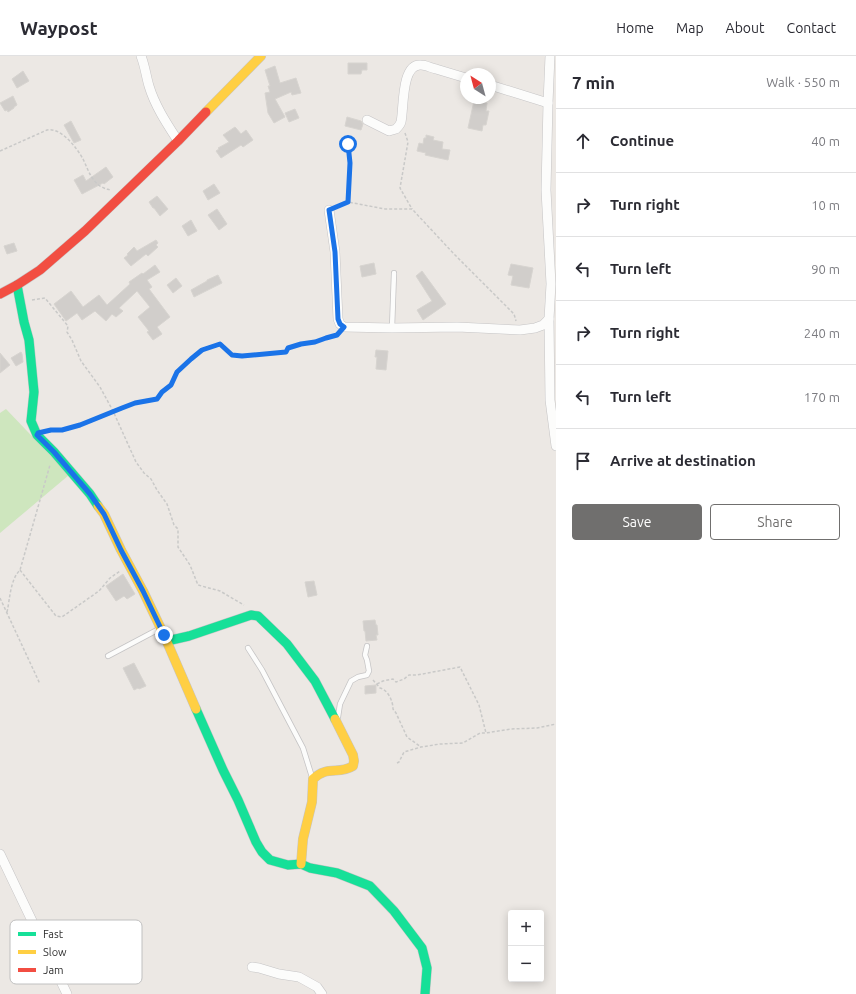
<!DOCTYPE html>
<html lang="en">
<head>
<meta charset="utf-8">
<style>
	:root { --surface:#fff; --page:#f2f2f3; --text:#2b2b33; --muted:#7c7c81; --line:#e1e1e2; --accent:#706f6e }
	body { margin:0; font-family:Ubuntu,sans-serif; background:var(--page); color:var(--text) }
	.controls { position:absolute; right:12px; bottom:12px; display:grid; overflow:hidden; border-radius:4px; box-shadow:0 2px 10px #0003 }
	.controls button { width:36px; height:36px; display:grid; place-items:center; padding:0; border:0; border-bottom:1px solid var(--line); background:var(--surface); color:var(--text); font:20px sans-serif }
	.compass { position:absolute; left:460px; top:12px; width:36px; height:36px; border-radius:50%; background:var(--surface); box-shadow:0 2px 10px #0003; rotate:324deg }
	.stop { position:absolute; width:12px; height:12px; margin:-9px; border:3px solid #1a73e8; border-radius:50%; background:#fff }
	.stop.end { background:#1a73e8; border-color:#fff; box-shadow:0 1px 4px #0008 }
	.list { margin:0; padding:0; list-style:none }
	h2 { display:flex; justify-content:space-between; align-items:center; height:52px; margin:0; padding:0 16px; font-size:17px }
	h2 small { font-size:13px; font-weight:400; color:var(--muted) }
	.list li { display:grid; grid-template-columns:26px 1fr auto; gap:12px; align-items:center; box-sizing:border-box; height:64px; padding:0 16px; border-top:1px solid var(--line) }
	.list b { display:block; font-size:15px; white-space:nowrap }
	.list em { font-size:13px; font-style:normal; color:var(--muted) }
	.actions { display:flex; gap:8px; padding:12px 16px }
	.actions a { flex:1; padding:9px 0; border:1px solid var(--accent); border-radius:4px; text-align:center; font-size:14px; color:var(--accent) }
	.actions .main { background:var(--accent); color:#fff }
	.icon { flex:none; width:22px; height:22px; fill:none; stroke:currentColor; stroke-width:2; stroke-linecap:round; stroke-linejoin:round }
	.map { position:relative; flex:none; width:556px; height:938px; overflow:hidden }
	header { display:flex; align-items:center; gap:24px; box-sizing:border-box; height:56px; padding:0 20px; background:var(--surface); border-bottom:1px solid var(--line) }
	header strong { font-size:19px }
	nav { display:flex; gap:22px; margin-inline-start:auto; font-size:14px }
	main { display:flex }
	aside { flex:1; background:var(--surface) }
	.map>svg:first-child { display:block }
	.green { fill:#cee6be }
	.building { fill:#d1cecb; stroke:#d7d4d0 }
	.lines { fill:none; stroke-linecap:round; stroke-linejoin:round }
	.lane-casing { stroke:#c5c4c5; stroke-width:6 }
	.street-casing { stroke:#c5c4c5; stroke-width:10 }
	.fast-casing { stroke:#c5c4c5; stroke-width:10 }
	.slow-casing { stroke:#c5c4c5; stroke-width:10 }
	.jam-casing { stroke:#c5c4c5; stroke-width:10 }
	.path { stroke:#c9c9c8; stroke-width:1.5; stroke-dasharray:3 2; stroke-linecap:butt }
	.lane { stroke:#fcfcfb; stroke-width:4.5 }
	.street { stroke:#fcfcfb; stroke-width:9 }
	.fast { stroke:#16e098; stroke-width:9 }
	.slow { stroke:#ffcf43; stroke-width:9 }
	.jam { stroke:#f24e42; stroke-width:9 }
	.route { stroke:#1a73e8; stroke-width:5 }
	.key { fill:#fff; stroke:#c0c0c0; stroke-width:1 }
	.key-label { font-size:11px; fill:#2e2e2e }
</style>
</head>
<body>
<header>
<strong>Waypost</strong>
<nav><a>Home</a><a>Map</a><a>About</a><a>Contact</a></nav>
</header>
<main>
<div class="map">
<svg width="556" height="938" viewBox="0 0 556 938">
	<rect width="100%" height="100%" fill="#ece8e4"/>
	<polygon class="green" points="6,353 69,419 0,477 0,357"/>
	<g class="building">
		<polygon points="348,7 367,7 367,14 362,14 361,18 348,18"/>
		<polygon points="275,10 280,27 296,22 301,37 292,39 291,36 275,43 285,61 274,67 268,57 265,37 270,36 268,30 270,30 265,14"/>
		<polygon points="23,15 29,25 17,32 12,23"/>
		<polygon points="13,40 17,49 14,51 14,52 8,56 7,54 5,55 0,47"/>
		<polygon points="474,45 487,47 486,55 489,55 486,69 483,69 482,75 468,72"/>
		<polygon points="295,53 299,62 289,66 285,57"/>
		<polygon points="347,61 361,65 363,68 361,74 345,70"/>
		<polygon points="71,65 81,84 74,87 64,69"/>
		<polygon points="235,71 236,72 241,78 246,74 253,84 243,91 241,89 221,102 216,95 219,93 218,92 229,86 223,79"/>
		<polygon points="426,79 434,81 433,84 443,86 442,93 450,94 448,104 425,99 426,97 417,95 419,87 423,88 424,82 426,82"/>
		<polygon points="106,111 113,121 104,128 103,127 82,138 74,124 83,119 86,125"/>
		<polygon points="214,128 220,137 208,144 203,135"/>
		<polygon points="157,140 168,153 160,160 154,152 153,152 149,146"/>
		<polygon points="217,153 227,168 219,174 208,159"/>
		<polygon points="191,164 197,175 188,180 182,170"/>
		<polygon points="156,184 158,187 156,189 158,191 148,200 146,198 131,210 124,202 128,199 127,198 134,191 137,195"/>
		<polygon points="14,187 17,195 7,198 4,190"/>
		<polygon points="374,207 376,218 362,221 360,210"/>
		<polygon points="511,208 533,212 529,232 511,229 513,220 508,219"/>
		<polygon points="155,209 160,216 147,224 152,231 149,233 170,261 157,271 162,278 153,284 147,276 149,275 138,261 150,251 137,235 119,252 123,255 116,261 112,258 106,265 95,255 82,264 77,257 66,265 54,248 71,235 83,251 99,239 107,249 130,228 129,226 142,217 143,218"/>
		<polygon points="422,215 446,248 423,264 417,254 432,245 416,220"/>
		<polygon points="218,219 222,227 194,241 191,234 207,225 207,224"/>
		<polygon points="176,222 182,230 173,237 167,229"/>
		<polygon points="376,294 388,295 386,314 376,313 377,301 375,301"/>
		<polygon points="21,296 22,298 23,306 16,310 11,302"/>
		<polygon points="0,297 10,309 0,317"/>
		<polygon points="123,518 135,538 127,543 124,540 116,545 106,530"/>
		<polygon points="314,525 317,539 308,541 305,526"/>
		<polygon points="375,564 376,569 377,569 378,579 376,579 377,584 366,585 365,575 364,575 363,565"/>
		<polygon points="134,607 146,630 139,633 138,632 134,634 123,612"/>
		<polygon points="376,629 376,637 365,638 365,630"/>
	</g>
	<g class="lines">
		<g class="lane-casing">
			<g id="lane">
				<polyline points="392,272 394,217"/>
				<polyline points="248,592 262,614 303,692 312,721"/>
				<polyline points="108,600 159,573"/>
				<polyline points="338,661 340,648 351,625 358,621 367,619 369,615 367,604 365,599 367,590"/>
			</g>
		</g>
		<g class="street-casing">
			<g id="street">
				<path d="M141,0C145,10 146,20 149,30C155,50 167,68 178,85"/>
				<polyline points="550,0 548,47 546,134 551,228 549,263 550,344 556,390"/>
				<polyline points="490,29 548,47"/>
				<path d="M367,64L389,75L396,73C398,71 400,69 401,66C404,53 401,7 421,9C426,9 431,12 436,13C446,16 456,19 466,22"/>
				<polyline points="329,154 335,196 338,263 340,268 344,271 392,272 457,271 520,274 535,272 543,269 549,263"/>
				<polyline points="0,798 67,938"/>
				<polyline points="252,911 259,912 279,918 299,921 317,931 322,938"/>
			</g>
		</g>
		<g class="fast-casing">
			<g id="fast">
				<polyline points="17,229 24,266 29,284 34,336 31,365 37,379 54,396 90,438 98,450"/>
				<polyline points="167,585 189,580 251,559 258,560 287,588 315,625 335,663"/>
				<polyline points="196,653 223,714 238,744 256,786 262,796 270,804 288,809 301,808 310,812 337,817 370,830 394,855 422,892 427,912 425,938"/>
			</g>
		</g>
		<g class="slow-casing">
			<g id="slow">
				<polyline points="206,56 261,0"/>
				<polyline points="98,450 104,458 121,494 143,535 164,579 196,653"/>
				<path d="M301,808L303,783L312,746L313,723C327,709 339,719 353,710L354,705L353,699L335,663"/>
			</g>
		</g>
		<g class="jam-casing">
			<polyline id="jam" points="0,238 17,229 40,214 85,175 178,85 206,56"/>
		</g>
		<g class="path">
			<polyline points="405,77 408,86 400,132 412,153"/>
			<polyline points="348,88 350,107 348,146 385,153 412,153 454,198 514,258 516,265"/>
			<path d="M0,95L47,74C61,71 77,92 83,103C86,109 88,115 91,120C93,123 98,130 102,131C105,133 107,133 110,134"/>
			<polyline points="336,150 348,146"/>
			<polyline points="32,244 45,242 68,270 67,276 72,284 81,305 100,331 113,355 136,406 144,417 151,423 157,434 167,448 174,469 178,473 178,491 190,509 198,529 220,535 244,549"/>
			<polyline points="48,375 51,374 62,374 80,369 122,352 135,347 157,343 163,336 171,329 177,316 202,294 220,288 231,299 242,300 286,296 288,292 301,288 315,286 326,282 338,278"/>
			<polyline points="20,514 56,560 62,561 99,535 110,522 120,515"/>
			<polyline points="0,542 40,628"/>
			<path d="M7,556C10,543 10,524 20,514L50,409"/>
			<path d="M373,624L380,632C388,634 393,645 393,653L396,657L407,681L421,691"/>
			<polyline points="377,628 383,625 393,623 396,626 404,623 409,619 417,619 460,611 479,649 486,677"/>
			<polyline points="397,707 399,706 404,696 421,691 440,688 463,687 480,677 486,677 511,673 537,672 556,668"/>
		</g>
		<use href="#lane" class="lane"/>
		<use href="#street" class="street"/>
		<use href="#fast" class="fast"/>
		<use href="#slow" class="slow"/>
		<use href="#jam" class="jam"/>
	</g>
	<g class="lines">
		<polyline class="route" points="164,579 143,535 121,494 104,458 90,438 54,396 37,379 38,377 51,374 62,374 80,369 122,352 135,347 157,343 162,336 171,329 177,316 191,303 202,294 220,288 232,299 242,300 286,296 288,292 301,288 315,286 326,282 337,279 344,271 340,268 338,263 335,196 329,154 348,146 350,107 348,88"/>
	</g>
	<rect x="10" y="864" width="132" height="64" rx="6" class="key"/>
	<rect x="18" y="876" width="18" height="4" fill="#16e098"/>
	<rect x="18" y="894" width="18" height="4" fill="#ffcf43"/>
	<rect x="18" y="912" width="18" height="4" fill="#f24e42"/>
	<g class="key-label">
		<text x="43" y="882">Fast</text>
		<text x="43" y="900">Slow</text>
		<text x="43" y="918">Jam</text>
	</g>
</svg>
<div class="controls">
<button>+</button>
<button>−</button>
</div>
<svg class="compass" viewBox="-18 -18 36 36"><path d="M0-13l5 13h-10z" fill="#e53935"/><path d="M0 13l5-13h-10z" fill="#7c7c81"/></svg>
<div class="stop" style="left:348px;top:88px"></div>
<div class="stop end" style="left:164px;top:579px"></div>
</div>
<aside>
<h2>7 min<small>Walk · 550 m</small></h2>
<ul class="list">
<li><svg class="icon" aria-label="ahead" viewBox="0 0 24 24"><path d="M12 20V5M6 11l6-6 6 6"/></svg><div><b>Continue</b></div><em>40 m</em></li>
<li><svg class="icon" aria-label="right" viewBox="0 0 24 24"><path d="M7 20v-9h11M14 6l5 5-5 5"/></svg><div><b>Turn right</b></div><em>10 m</em></li>
<li><svg class="icon" aria-label="left" viewBox="0 0 24 24"><path d="M17 20v-9H6M10 6l-5 5 5 5"/></svg><div><b>Turn left</b></div><em>90 m</em></li>
<li><svg class="icon" aria-label="right" viewBox="0 0 24 24"><path d="M7 20v-9h11M14 6l5 5-5 5"/></svg><div><b>Turn right</b></div><em>240 m</em></li>
<li><svg class="icon" aria-label="left" viewBox="0 0 24 24"><path d="M17 20v-9H6M10 6l-5 5 5 5"/></svg><div><b>Turn left</b></div><em>170 m</em></li>
<li><svg class="icon" aria-label="arrive" viewBox="0 0 24 24"><path d="M6 21V4h12l-3 4 3 4H6"/></svg><div><b>Arrive at destination</b></div></li>
</ul>
<div class="actions"><a class="main">Save</a><a>Share</a></div>
</aside>
</main>
</body>
</html>
